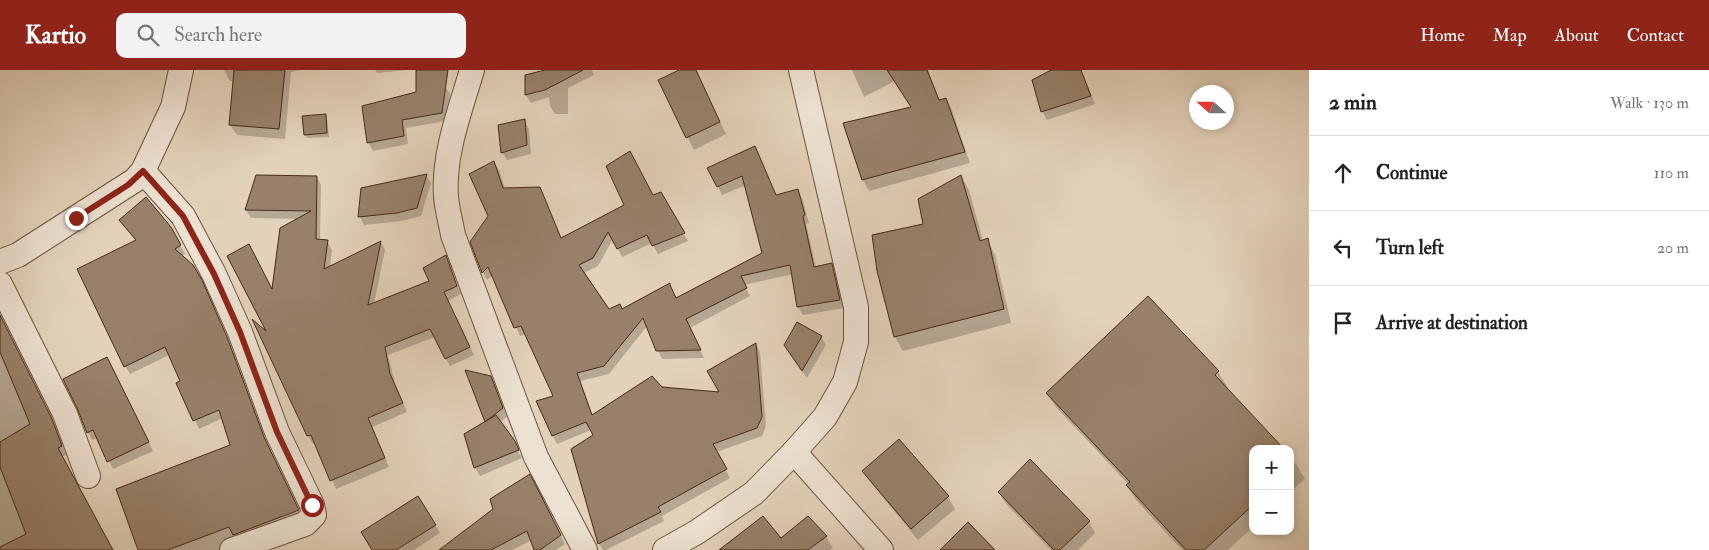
<!DOCTYPE html>
<html lang="en">
<head>
<meta charset="utf-8">
<style>
	:root { --surface:#fff; --page:#f2f2f2; --text:#222; --muted:#767676; --line:#e0e0e0; --accent:#8f2418 }
	body { margin:0; font-family:"IM FELL Double Pica",serif; background:var(--page); color:var(--text) }
	.controls { position:absolute; right:15px; bottom:15px; display:grid; overflow:hidden; border-radius:10px; box-shadow:0 2px 8px #0003 }
	.controls button { width:45px; height:45px; display:grid; place-items:center; padding:0; border:0; border-bottom:1px solid var(--line); background:var(--surface); color:var(--text); font:25px sans-serif }
	.compass { position:absolute; left:1189px; top:15px; width:45px; height:45px; border-radius:50%; background:var(--surface); box-shadow:0 2px 8px #0003; rotate:291deg }
	.stop { position:absolute; width:15px; height:15px; margin:-11px; border:4px solid #8f2418; border-radius:50%; background:#fff }
	.stop.end { background:#8f2418; border-color:#fff; box-shadow:0 1px 5px #0008 }
	.list { margin:0; padding:0; list-style:none }
	h2 { display:flex; justify-content:space-between; align-items:center; height:65px; margin:0; padding:0 20px; font-size:21px }
	h2 small { font-size:16px; font-weight:400; color:var(--muted) }
	.list li { display:grid; grid-template-columns:32px 1fr auto; gap:15px; align-items:center; box-sizing:border-box; height:75px; padding:0 20px; border-top:1px solid var(--line) }
	.list b { display:block; font-size:19px; white-space:nowrap }
	.list em { font-size:16px; font-style:normal; color:var(--muted) }
	.icon { flex:none; width:28px; height:28px; fill:none; stroke:currentColor; stroke-width:2; stroke-linecap:round; stroke-linejoin:round }
	.map { position:relative; flex:none; width:1309px; height:480px; overflow:hidden }
	header { display:flex; align-items:center; gap:30px; box-sizing:border-box; height:70px; padding:0 25px; background:var(--accent); color:#fff }
	header strong { font-size:24px }
	nav { display:flex; gap:28px; margin-inline-start:auto; font-size:18px }
	.search { width:350px; height:45px; background:var(--page); display:flex; align-items:center; gap:12px; box-sizing:border-box; padding:0 18px; border-radius:10px; color:var(--muted); font-size:19px }
	main { display:flex }
	aside { flex:1; background:var(--surface) }
	.map>svg:first-child { display:block }
	.shadow { fill:#0003 }
	.building { fill:#98816b; stroke:#462a15 }
	.lines { fill:none; stroke-linecap:round; stroke-linejoin:round }
	.minor-casing { stroke:#6d543e; stroke-width:26 }
	.minor { stroke:#ede2d2; stroke-width:24 }
	.route { stroke:#8f2418; stroke-width:6 }
</style>
</head>
<body>
<header>
<strong>Kartio</strong>
<div class="search"><svg class="icon" aria-label="search" viewBox="0 0 24 24"><circle cx="10" cy="10" r="6"/><path d="M15 15l6 6"/></svg>Search here</div>
<nav><a>Home</a><a>Map</a><a>About</a><a>Contact</a></nav>
</header>
<main>
<div class="map">
<svg width="1309" height="480" viewBox="0 0 1309 480">
	<rect width="100%" height="100%" fill="#e3d2ba"/>
	<filter id="stains"><feTurbulence type="fractalNoise" baseFrequency=".004" numOctaves="4"/><feColorMatrix values="0 0 0 0 .2 0 0 0 0 .09 0 0 0 0 .02 0 0 0 .5 -.17"/></filter>
	<radialGradient id="worn" r=".72"><stop offset=".6" stop-color="#630" stop-opacity="0"/><stop offset="1" stop-color="#630" stop-opacity=".3"/></radialGradient>
	<g class="shadow">
		<polygon points="224,0 300,0 291,2 285,69 237,65 230,55 235,11 230,11"/>
		<polygon points="375,0 407,0 377,3"/>
		<polygon points="548,0 592,0 594,5 568,18 568,44 555,44 550,36 549,27 531,33 526,25"/>
		<polygon points="682,0 695,0 726,64 694,80 660,11"/>
		<polygon points="852,0 928,0 940,31 946,29 952,40 970,93 869,121 863,110 845,54 912,38 895,11 864,27"/>
		<polygon points="1054,0 1081,0 1095,34 1047,50 1042,41"/>
		<polygon points="445,16 450,24 446,51 406,58 408,74 373,81 368,72"/>
		<polygon points="325,45 327,49 329,67 307,68 305,64"/>
		<polygon points="524,51 529,59 531,84 507,90 502,82"/>
		<polygon points="759,86 777,126 797,120 802,128 809,153 806,154 816,197 831,195 836,203 844,238 803,245 798,237 793,204 744,215 750,226 690,258 704,288 662,289 647,256 609,304 580,311 593,346 662,319 721,324 756,274 760,282 766,356 762,366 716,382 730,408 662,446 664,451 606,480 603,480 599,473 594,366 591,360 557,374 553,366 555,326 526,264 520,266 516,257 493,205 487,210 483,202 494,92 499,100 505,119 562,169 660,124 688,171 658,184 652,173 622,187 613,169 598,196 584,203 609,240 622,241 670,215 676,229 764,184 746,115 722,125 709,98"/>
		<polygon points="426,105 431,113 421,146 402,151 364,155 360,147 362,119"/>
		<polygon points="961,106 969,120 983,171 987,170 995,184 1011,253 903,281 895,267 878,201 924,155"/>
		<polygon points="317,107 321,115 320,171 327,171 332,180 330,198 381,172 385,180 374,234 431,211 445,187 461,224 448,231 474,285 450,296 435,267 388,285 395,313 407,342 372,357 389,397 336,419 316,373 313,374 308,366 256,254 270,266 273,223 299,149 251,148 246,140"/>
		<polygon points="120,150 170,158 185,184 181,186 197,205 231,277 269,378 303,449 227,480 139,480 231,376 223,348 199,359 178,314 182,312 169,285 130,304 125,296 136,171"/>
		<polygon points="1148,227 1218,302 1227,316 1225,317 1253,379 1253,457 1228,480 1182,480 1136,430 1127,415 1128,414 1056,337 1047,323"/>
		<polygon points="0,246 57,359 66,385 62,387 112,480 0,480"/>
		<polygon points="821,267 826,275 807,308 790,284"/>
		<polygon points="111,297 153,381 113,399 98,368 92,370 88,362"/>
		<polygon points="490,307 495,316 507,347 500,352 522,388 480,406 475,398 465,365 486,352"/>
		<polygon points="899,371 948,427 955,439 918,470 871,413 864,401"/>
		<polygon points="1290,388 1296,394 1305,409 1290,422"/>
		<polygon points="534,414 565,474 556,480 535,480 532,470 512,480 448,480"/>
		<polygon points="999,422 1089,452 1095,463 1078,480 1051,480 1006,434"/>
		<polygon points="808,447 826,467 833,478 830,480 722,480 781,469"/>
		<polygon points="435,455 440,463 414,480 373,480"/>
	</g>
	<g class="building">
		<polygon points="234,0 285,0 279,59 229,55"/>
		<polygon points="416,0 448,0 442,43 402,50 404,66 367,73 362,36 416,22"/>
		<polygon points="545,0 583,0 545,20 525,25 525,5"/>
		<polygon points="679,0 696,0 720,52 686,68 658,10"/>
		<polygon points="887,0 927,0 939,30 946,28 965,82 862,110 843,53 911,37"/>
		<polygon points="1051,0 1081,0 1091,26 1041,42 1032,10"/>
		<polygon points="326,44 327,63 304,65 302,46"/>
		<polygon points="525,49 527,75 501,83 498,55"/>
		<polygon points="755,76 776,125 798,119 805,145 803,146 814,197 832,193 840,230 797,237 790,195 741,206 747,218 686,249 701,280 656,281 643,248 604,296 577,303 592,345 652,306 662,317 719,322 707,301 756,273 762,347 757,358 713,374 727,399 658,437 661,442 598,474 571,379 593,365 586,352 552,366 536,331 553,326 521,256 514,258 488,197 482,203 470,172 488,146 469,104 494,91 503,118 540,117 561,168 624,135 606,96 630,81 653,125 661,122 685,163 652,176 647,165 617,179 608,162 593,188 579,195 609,239 620,234 622,239 670,213 670,215 676,228 762,183 742,106 717,117 707,98"/>
		<polygon points="427,104 417,138 397,143 358,147 361,118"/>
		<polygon points="256,105 317,106 316,169 328,170 324,199 381,171 368,235 429,211 423,198 446,185 457,216 444,222 470,277 445,289 430,259 385,277 390,304 403,333 368,348 385,388 330,411 311,365 307,366 252,249 266,261 227,186 249,174 272,219 280,158 311,141 245,140"/>
		<polygon points="961,105 980,171 988,168 1004,239 894,267 877,201 872,165 923,154 918,129"/>
		<polygon points="146,127 171,157 181,175 175,179 193,195 202,210 227,267 264,367 299,440 233,465 229,457 168,480 138,480 116,419 230,375 219,340 193,351 176,313 180,311 165,277 124,297 77,199 136,170 119,150"/>
		<polygon points="1148,226 1219,301 1215,305 1284,379 1253,379 1253,435 1204,480 1186,480 1126,415 1130,412 1046,323"/>
		<polygon points="0,245 52,349 62,376 58,378 113,480 0,480 0,477 26,464 0,397 0,372 30,354 0,282"/>
		<polygon points="797,252 822,266 802,301 784,275"/>
		<polygon points="107,287 149,372 107,392 93,360 87,363 77,338 63,309"/>
		<polygon points="465,300 491,306 503,338 485,352"/>
		<polygon points="496,345 515,371 519,380 474,398 464,364"/>
		<polygon points="899,369 949,426 911,459 862,401"/>
		<polygon points="1030,389 1090,451 1060,480 1054,480 998,422"/>
		<polygon points="530,404 561,465 540,480 534,480 527,461 491,480 439,480 493,439 490,429"/>
		<polygon points="418,426 436,455 396,480 372,480 361,462"/>
		<polygon points="763,446 781,468 808,446 827,466 808,480 719,480"/>
		<polygon points="968,452 995,480 940,480"/>
	</g>
	<g class="lines">
		<g class="minor-casing">
			<g id="minor">
				<path d="M472,0C460,41 443,84 446,127C447,140 451,153 453,165L536,387L585,480"/>
				<polyline points="143,101 183,146 214,204 240,262 277,362 312,435 314,445 305,454 232,480"/>
				<polyline points="0,192 18,185 135,110 143,101 173,37 181,0"/>
				<polyline points="0,214 65,344 88,406"/>
				<polyline points="794,382 881,480"/>
				<polyline points="665,480 697,462 754,423 794,382 825,347 845,312 856,272 856,237 801,0"/>
			</g>
		</g>
		<use href="#minor" class="minor"/>
	</g>
	<g class="lines">
		<polyline class="route" points="76,148 128,115 143,101 183,146 214,204 240,262 277,362 312,435"/>
	</g>
	<rect width="100%" height="100%" filter="url(#stains)"/>
	<rect width="100%" height="100%" fill="url(#worn)"/>
</svg>
<div class="controls">
<button>+</button>
<button>−</button>
</div>
<svg class="compass" viewBox="-18 -18 36 36"><path d="M0-13l5 13h-10z" fill="#e53935"/><path d="M0 13l5-13h-10z" fill="#767676"/></svg>
<div class="stop" style="left:312px;top:435px"></div>
<div class="stop end" style="left:76px;top:148px"></div>
</div>
<aside>
<h2>2 min<small>Walk · 130 m</small></h2>
<ul class="list">
<li><svg class="icon" aria-label="ahead" viewBox="0 0 24 24"><path d="M12 20V5M6 11l6-6 6 6"/></svg><div><b>Continue</b></div><em>110 m</em></li>
<li><svg class="icon" aria-label="left" viewBox="0 0 24 24"><path d="M17 20v-9H6M10 6l-5 5 5 5"/></svg><div><b>Turn left</b></div><em>20 m</em></li>
<li><svg class="icon" aria-label="arrive" viewBox="0 0 24 24"><path d="M6 21V4h12l-3 4 3 4H6"/></svg><div><b>Arrive at destination</b></div></li>
</ul>
</aside>
</main>
</body>
</html>
